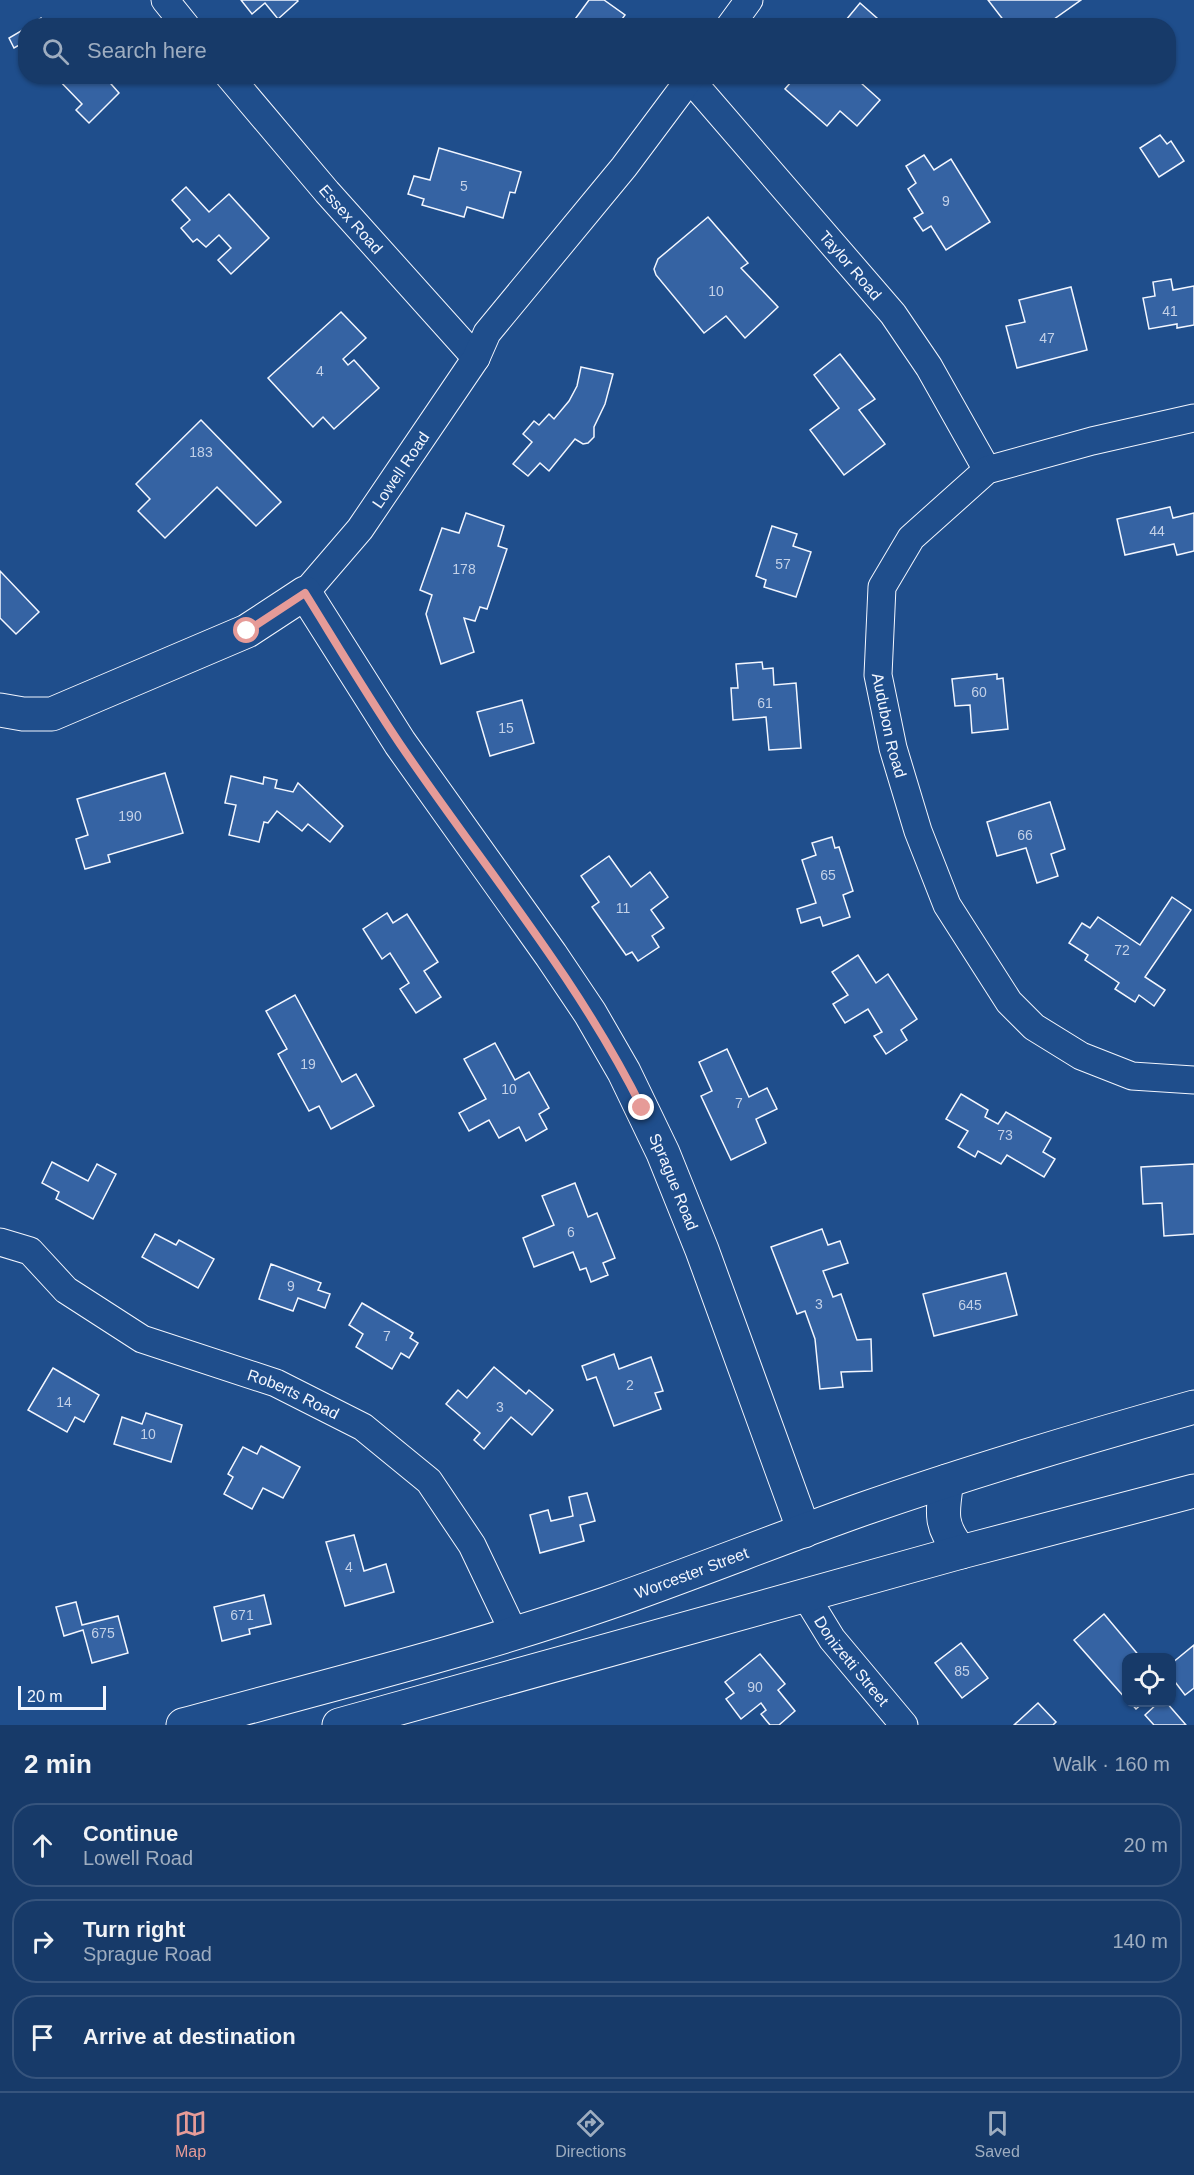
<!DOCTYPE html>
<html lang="en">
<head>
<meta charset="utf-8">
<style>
	:root { --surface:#173a69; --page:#20416f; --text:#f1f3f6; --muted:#9eadc0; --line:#36547d; --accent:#e69b98 }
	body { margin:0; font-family:Arial,sans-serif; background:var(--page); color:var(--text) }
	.controls { position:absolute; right:18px; bottom:18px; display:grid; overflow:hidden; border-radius:12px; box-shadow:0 2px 4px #0004 }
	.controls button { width:54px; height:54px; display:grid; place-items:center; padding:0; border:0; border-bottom:2px solid var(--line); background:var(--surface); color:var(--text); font:30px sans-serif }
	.scale { position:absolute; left:18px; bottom:15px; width:88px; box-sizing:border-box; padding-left:6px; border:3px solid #f2f6ff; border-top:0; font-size:16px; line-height:21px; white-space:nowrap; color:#f2f6ff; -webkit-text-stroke:4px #1f4e8c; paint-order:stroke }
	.stop { position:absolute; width:18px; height:18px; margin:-14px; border:4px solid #e69b98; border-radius:50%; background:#fff }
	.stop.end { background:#e69b98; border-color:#fff; box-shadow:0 2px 6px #0008 }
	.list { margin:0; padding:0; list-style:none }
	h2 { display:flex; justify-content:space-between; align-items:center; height:78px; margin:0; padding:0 24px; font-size:26px }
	h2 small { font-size:20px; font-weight:400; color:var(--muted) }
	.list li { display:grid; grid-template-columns:39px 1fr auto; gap:18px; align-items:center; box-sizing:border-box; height:84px; margin:0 12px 12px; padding:0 12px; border:2px solid var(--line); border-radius:24px }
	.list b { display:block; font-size:22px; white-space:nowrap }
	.list p { margin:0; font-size:20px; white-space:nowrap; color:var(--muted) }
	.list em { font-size:20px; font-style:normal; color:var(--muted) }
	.icon { flex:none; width:33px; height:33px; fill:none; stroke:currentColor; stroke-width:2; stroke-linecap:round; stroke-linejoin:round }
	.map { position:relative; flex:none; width:1194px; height:1725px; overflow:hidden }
	.search { position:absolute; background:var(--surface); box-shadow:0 2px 4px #0004; left:18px; right:18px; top:18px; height:66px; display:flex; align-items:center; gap:15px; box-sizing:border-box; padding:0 21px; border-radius:24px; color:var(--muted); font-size:22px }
	.sheet { height:366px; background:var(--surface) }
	nav { display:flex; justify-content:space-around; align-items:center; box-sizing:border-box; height:84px; border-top:2px solid var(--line); background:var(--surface); font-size:16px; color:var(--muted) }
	nav a { display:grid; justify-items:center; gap:3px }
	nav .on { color:var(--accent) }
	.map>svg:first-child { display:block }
	.building { fill:#3563a3; stroke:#f2f6ff; stroke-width:1.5 }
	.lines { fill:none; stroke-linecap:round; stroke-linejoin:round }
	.street-casing { stroke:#f2f6ff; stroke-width:29 }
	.secondary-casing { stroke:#f2f6ff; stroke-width:35 }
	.highway-casing { stroke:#f2f6ff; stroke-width:35 }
	.street { stroke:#1f4e8c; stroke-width:27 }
	.secondary { stroke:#1f4e8c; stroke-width:33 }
	.highway { stroke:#1f4e8c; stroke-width:33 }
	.route { stroke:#e69b98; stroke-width:8 }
	.labels { text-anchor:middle; stroke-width:4.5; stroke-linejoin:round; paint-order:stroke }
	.number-label { font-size:14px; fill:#c3d1e8 }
	.street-label { font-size:16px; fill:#f2f6ff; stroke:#1f4e8c }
</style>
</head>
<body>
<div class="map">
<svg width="1194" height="1725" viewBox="0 0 1194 1725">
	<rect width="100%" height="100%" fill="#1f4e8c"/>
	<g class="building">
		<polygon points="241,0 297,0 298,1 278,19 265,3 252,14"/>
		<polygon points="589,0 604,0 625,15 617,26 570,26"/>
		<polygon points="988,0 1081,0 1050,22 1052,26 1008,26"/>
		<polygon points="860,3 886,26 841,26"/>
		<polygon points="41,18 46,26 29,26"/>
		<polygon points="26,28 26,52 21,44 14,48 9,38"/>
		<polygon points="55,76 104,76 119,93 89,123 76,110 82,104"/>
		<polygon points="796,76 867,76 861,83 880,100 857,126 840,111 827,126 785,89"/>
		<polygon points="1160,135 1167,144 1171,141 1184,161 1159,177 1140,148"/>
		<polygon points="439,148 521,172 515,193 510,192 503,218 467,207 464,217 422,205 424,199 408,194 414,176 430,180"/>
		<polygon points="924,155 934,170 951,159 990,222 946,250 931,226 923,231 914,218 923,213 908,189 916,183 906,166"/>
		<polygon points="186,187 209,212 229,194 269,238 231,274 218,260 231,248 219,235 206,247 197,239 193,242 181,228 190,220 172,200"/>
		<polygon points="708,217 748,263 741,268 778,307 745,338 726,316 704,333 656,275 654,269 658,259"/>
		<polygon points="1171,279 1173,290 1194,286 1194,325 1177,328 1177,324 1149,329 1143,298 1155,296 1153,282"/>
		<polygon points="1071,287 1087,350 1017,368 1006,326 1025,322 1019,300"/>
		<polygon points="341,312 366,338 343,359 348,365 354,360 379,388 334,429 323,417 313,427 268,378"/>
		<polygon points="840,354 875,399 859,410 885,444 844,475 810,430 839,408 814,375"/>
		<polygon points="581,367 613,374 605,404 594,427 594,437 588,443 583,444 575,439 549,471 540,463 528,476 513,464 532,442 523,434 534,421 539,425 549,414 554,419 569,401 577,386"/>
		<polygon points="201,420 281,502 256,526 217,487 165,538 138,511 150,499 136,484"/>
		<polygon points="1170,507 1173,518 1194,513 1194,551 1177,555 1174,544 1125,555 1117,519"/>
		<polygon points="466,513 504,526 498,546 507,549 487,609 480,607 475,621 464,618 474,652 441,664 426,614 432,595 420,590 442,528 459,533"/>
		<polygon points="772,526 797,534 793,546 811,552 796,597 764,587 766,580 756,576"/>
		<polygon points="0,571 39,612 16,634 0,618"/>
		<polygon points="762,662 763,669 773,668 774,685 796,683 801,748 769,750 766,717 733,720 731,688 738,688 736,664"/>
		<polygon points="997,674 997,679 1003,678 1008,729 972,733 970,705 955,706 952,679"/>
		<polygon points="522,700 534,743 490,756 477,712"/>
		<polygon points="165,773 183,833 108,855 110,862 85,869 76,839 88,835 77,799"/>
		<polygon points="231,776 263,784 264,777 277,780 275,788 293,792 298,783 343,826 330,842 308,824 302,831 277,811 268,823 264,822 259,842 229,835 236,805 225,803"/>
		<polygon points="1050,802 1065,849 1051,854 1058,876 1037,883 1026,848 997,856 987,822"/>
		<polygon points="832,837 835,848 839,847 853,891 843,895 850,917 823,926 820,917 801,923 797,909 816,903 802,860 816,855 812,843"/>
		<polygon points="609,856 631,887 650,872 668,897 651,910 664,928 652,936 659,947 638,961 632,952 626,955 592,907 599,902 581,876"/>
		<polygon points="1172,897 1191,910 1145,977 1165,990 1154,1006 1139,995 1135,1002 1115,989 1119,983 1085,960 1088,955 1069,943 1082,923 1090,928 1098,917 1140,945"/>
		<polygon points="387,913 393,923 407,914 438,962 424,971 441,997 416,1013 400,989 409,983 390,953 382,959 363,929"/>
		<polygon points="858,955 876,983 888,974 917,1019 901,1030 907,1040 886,1054 874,1036 882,1032 868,1009 845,1023 833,1004 848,995 832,972"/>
		<polygon points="295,995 342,1082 356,1074 374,1106 331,1129 319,1106 309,1111 278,1054 287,1049 266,1011"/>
		<polygon points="495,1043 515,1080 529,1072 549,1108 539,1114 547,1129 526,1141 519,1127 499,1138 489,1120 469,1131 459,1113 486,1099 464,1059"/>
		<polygon points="727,1049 749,1097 767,1088 777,1109 756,1119 766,1143 731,1160 701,1096 712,1091 699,1062"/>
		<polygon points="961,1094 988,1110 985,1117 998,1124 1006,1112 1051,1138 1043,1152 1055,1159 1044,1177 1007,1155 1001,1164 978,1151 975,1157 958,1147 968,1131 946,1119"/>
		<polygon points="52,1162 88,1181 97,1164 116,1174 93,1219 56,1199 59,1192 42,1183"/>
		<polygon points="1194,1164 1194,1234 1164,1236 1162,1203 1143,1204 1141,1167"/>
		<polygon points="575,1183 588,1217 597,1213 615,1258 603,1263 608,1275 591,1282 586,1268 580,1270 573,1252 534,1267 523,1238 554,1225 542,1196"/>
		<polygon points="822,1229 828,1245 840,1241 848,1263 823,1271 833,1297 841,1294 857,1340 871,1339 872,1371 841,1372 843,1387 820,1389 815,1339 805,1311 797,1314 771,1247"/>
		<polygon points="155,1234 176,1245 179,1240 214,1259 198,1288 142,1257"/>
		<polygon points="271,1264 321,1283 318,1290 330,1294 325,1308 298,1298 293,1311 259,1299"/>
		<polygon points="1006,1273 1017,1315 934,1336 923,1294"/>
		<polygon points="362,1303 413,1333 410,1338 418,1343 409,1358 401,1353 392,1369 356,1347 363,1334 349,1325"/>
		<polygon points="614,1354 619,1369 651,1357 663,1391 655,1393 661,1409 614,1426 596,1377 587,1380 582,1366"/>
		<polygon points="494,1367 526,1394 529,1390 553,1410 532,1435 511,1417 484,1449 474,1440 480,1433 446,1404 458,1390 467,1398"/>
		<polygon points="53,1368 99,1395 84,1422 75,1417 67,1432 28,1410"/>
		<polygon points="146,1413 182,1425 171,1462 114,1444 122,1417 142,1424"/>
		<polygon points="261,1446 300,1467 283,1498 263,1488 252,1509 224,1494 233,1477 228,1474 243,1447 257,1454"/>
		<polygon points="587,1493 595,1521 580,1525 584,1541 540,1553 530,1515 548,1510 551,1521 573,1516 569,1497"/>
		<polygon points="354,1535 364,1571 386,1564 394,1592 345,1606 326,1542"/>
		<polygon points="264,1595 271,1624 249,1629 250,1634 222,1641 214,1607"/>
		<polygon points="76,1602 82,1625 118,1616 128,1653 92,1663 83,1630 64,1636 56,1607"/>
		<polygon points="1104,1614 1141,1658 1126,1658 1126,1699 1074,1640"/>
		<polygon points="961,1643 988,1678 962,1698 935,1663"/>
		<polygon points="1194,1645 1194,1688 1185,1695 1172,1678 1172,1663"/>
		<polygon points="760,1654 785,1684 778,1690 795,1711 779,1725 770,1725 761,1714 766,1710 761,1703 741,1719 726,1699 734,1693 725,1682"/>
		<polygon points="1130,1702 1144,1702 1136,1709"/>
		<polygon points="1159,1702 1166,1702 1186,1725 1154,1725 1145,1715"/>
		<polygon points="1038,1703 1056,1722 1053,1725 1014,1725"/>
	</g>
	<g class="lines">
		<g class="street-casing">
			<g id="street">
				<polyline points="165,0 186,26"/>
				<polyline points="730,26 749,0"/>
				<path id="s1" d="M229,76L327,192L476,358"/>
				<path id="s2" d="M690,79L893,314L929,367L987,470"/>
				<path id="s3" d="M1194,418L1092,441L987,470L911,538L882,587L878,675L893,748L918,831L947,905L1009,1002L1034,1027L1081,1056L1132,1076L1194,1080"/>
				<path id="s4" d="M305,593L360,529L476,358L487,333L624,167L692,76"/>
				<path id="s5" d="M0,1242L30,1251L66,1290L142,1339L276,1383L363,1427L429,1481L472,1545L514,1633"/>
				<path id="s6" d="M805,1595L832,1639L904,1725"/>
			</g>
		</g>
		<g class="secondary-casing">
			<g id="secondary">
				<path id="s7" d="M0,710L23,714H52L247,631L305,593L400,743L551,955L590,1013L624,1072L663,1153L702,1250L804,1531"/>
			</g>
		</g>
		<g class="highway-casing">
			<g id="highway">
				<path d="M947,1481C942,1513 939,1526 961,1552"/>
				<path id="s8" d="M183,1725C325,1686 469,1651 608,1603C694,1573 778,1539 863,1509C972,1471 1083,1438 1194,1407"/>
				<polyline points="339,1725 961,1552 1194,1491"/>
			</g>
		</g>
		<use href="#street" class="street"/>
		<use href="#secondary" class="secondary"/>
		<use href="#highway" class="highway"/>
	</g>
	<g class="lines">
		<path class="route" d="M247,631L305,593C336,643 367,695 400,744C482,865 577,977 642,1108"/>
	</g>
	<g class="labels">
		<g class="number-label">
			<text x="464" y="191">5</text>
			<text x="946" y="206">9</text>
			<text x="716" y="296">10</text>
			<text x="1170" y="316">41</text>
			<text x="1047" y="343">47</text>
			<text x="320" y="376">4</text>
			<text x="201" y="457">183</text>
			<text x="1157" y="536">44</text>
			<text x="783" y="569">57</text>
			<text x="464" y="574">178</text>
			<text x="979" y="697">60</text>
			<text x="765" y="708">61</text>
			<text x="506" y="733">15</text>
			<text x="130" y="821">190</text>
			<text x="1025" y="840">66</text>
			<text x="828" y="880">65</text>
			<text x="623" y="913">11</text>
			<text x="1122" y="955">72</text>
			<text x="308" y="1069">19</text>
			<text x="509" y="1094">10</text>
			<text x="739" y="1108">7</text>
			<text x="1005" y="1140">73</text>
			<text x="571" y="1237">6</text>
			<text x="291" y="1291">9</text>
			<text x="819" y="1309">3</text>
			<text x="970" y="1310">645</text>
			<text x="387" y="1341">7</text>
			<text x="630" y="1390">2</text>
			<text x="64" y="1407">14</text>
			<text x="500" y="1412">3</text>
			<text x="148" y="1439">10</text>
			<text x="349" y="1572">4</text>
			<text x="242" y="1620">671</text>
			<text x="103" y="1638">675</text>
			<text x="962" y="1676">85</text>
			<text x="755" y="1692">90</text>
		</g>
		<g class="street-label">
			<text dy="6" stroke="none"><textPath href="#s1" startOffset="188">Essex Road</textPath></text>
			<text dy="6" stroke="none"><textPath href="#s2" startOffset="246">Taylor Road</textPath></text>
			<text dy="6" stroke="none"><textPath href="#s4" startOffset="156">Lowell Road</textPath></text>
			<text dy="6" stroke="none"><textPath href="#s3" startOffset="512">Audubon Road</textPath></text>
			<text dy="6" stroke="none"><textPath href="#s7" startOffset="1030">Sprague Road</textPath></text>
			<text dy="6" stroke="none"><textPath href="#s5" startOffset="336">Roberts Road</textPath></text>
			<text dy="6" stroke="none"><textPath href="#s8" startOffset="531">Worcester Street</textPath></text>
			<text dy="6" stroke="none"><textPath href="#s6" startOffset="81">Donizetti Street</textPath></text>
		</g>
	</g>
</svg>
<div class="controls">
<button><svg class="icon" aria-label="locate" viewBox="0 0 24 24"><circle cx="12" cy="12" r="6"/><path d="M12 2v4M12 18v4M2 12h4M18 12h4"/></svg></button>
</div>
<div class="scale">20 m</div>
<div class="stop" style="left:247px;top:631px"></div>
<div class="stop end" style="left:642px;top:1108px"></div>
<div class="search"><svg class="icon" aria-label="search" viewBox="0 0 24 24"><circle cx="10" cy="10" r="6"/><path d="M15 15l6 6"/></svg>Search here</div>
</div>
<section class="sheet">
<h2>2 min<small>Walk · 160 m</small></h2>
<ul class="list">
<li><svg class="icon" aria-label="ahead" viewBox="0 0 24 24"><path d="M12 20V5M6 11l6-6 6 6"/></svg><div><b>Continue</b><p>Lowell Road</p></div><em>20 m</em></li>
<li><svg class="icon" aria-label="right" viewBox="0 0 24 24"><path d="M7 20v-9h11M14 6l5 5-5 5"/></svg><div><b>Turn right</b><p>Sprague Road</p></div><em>140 m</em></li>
<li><svg class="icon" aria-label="arrive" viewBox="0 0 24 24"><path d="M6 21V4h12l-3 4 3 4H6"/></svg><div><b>Arrive at destination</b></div></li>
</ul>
</section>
<nav>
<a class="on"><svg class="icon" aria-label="map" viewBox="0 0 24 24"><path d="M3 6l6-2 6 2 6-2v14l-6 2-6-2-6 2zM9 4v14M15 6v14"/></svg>Map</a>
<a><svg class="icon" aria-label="directions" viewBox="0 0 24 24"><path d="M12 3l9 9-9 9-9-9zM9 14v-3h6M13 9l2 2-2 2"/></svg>Directions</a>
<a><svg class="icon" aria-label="saved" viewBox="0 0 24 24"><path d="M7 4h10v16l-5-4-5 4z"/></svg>Saved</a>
</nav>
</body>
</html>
